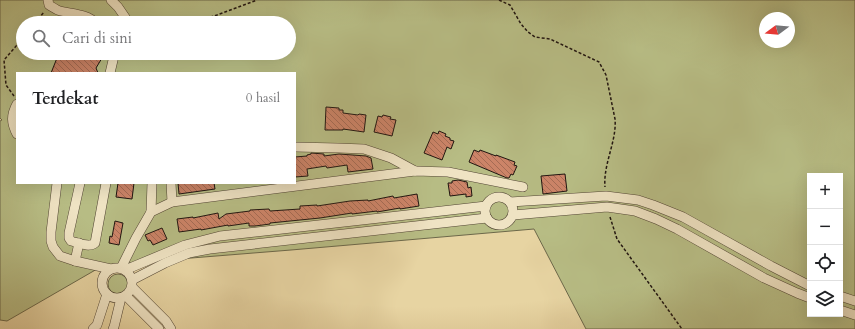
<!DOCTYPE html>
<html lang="id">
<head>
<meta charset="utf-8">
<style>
	:root { --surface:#fff; --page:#f2f2f2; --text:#202124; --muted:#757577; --line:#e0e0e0 }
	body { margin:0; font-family:Cardo,serif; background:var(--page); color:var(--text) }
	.controls { position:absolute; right:12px; bottom:12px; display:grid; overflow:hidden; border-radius:0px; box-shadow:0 4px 16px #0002 }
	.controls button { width:36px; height:36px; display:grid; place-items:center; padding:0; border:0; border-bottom:1px solid var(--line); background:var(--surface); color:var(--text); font:20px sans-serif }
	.compass { position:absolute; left:759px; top:12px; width:36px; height:36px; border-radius:50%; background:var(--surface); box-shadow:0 4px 16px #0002; rotate:254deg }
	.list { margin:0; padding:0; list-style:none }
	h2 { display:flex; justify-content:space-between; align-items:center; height:52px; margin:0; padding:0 16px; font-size:17px }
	h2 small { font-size:13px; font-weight:400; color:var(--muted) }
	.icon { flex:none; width:22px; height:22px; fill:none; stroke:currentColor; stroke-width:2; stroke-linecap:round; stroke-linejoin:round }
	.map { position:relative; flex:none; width:855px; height:329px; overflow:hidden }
	.search { position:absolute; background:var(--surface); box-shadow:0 4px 16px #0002; left:16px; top:16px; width:280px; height:44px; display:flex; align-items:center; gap:10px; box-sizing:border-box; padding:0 14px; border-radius:22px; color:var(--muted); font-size:15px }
	.panel { position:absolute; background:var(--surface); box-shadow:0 4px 16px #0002; left:16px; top:72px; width:280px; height:112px; border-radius:0px }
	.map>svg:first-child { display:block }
	.grass { fill:#b7bc84; stroke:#6c684a; fill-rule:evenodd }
	.building { fill:url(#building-back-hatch); stroke:#201510 }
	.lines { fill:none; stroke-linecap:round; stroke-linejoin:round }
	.minor-casing { stroke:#524534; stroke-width:10 }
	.path { stroke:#201510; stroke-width:1.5; stroke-dasharray:3 2; stroke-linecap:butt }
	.minor { stroke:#efe3c3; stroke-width:9 }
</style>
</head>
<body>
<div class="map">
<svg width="855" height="329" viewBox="0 0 855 329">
	<defs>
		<pattern id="building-back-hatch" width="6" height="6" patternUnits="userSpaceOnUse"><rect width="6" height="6" fill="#cc8468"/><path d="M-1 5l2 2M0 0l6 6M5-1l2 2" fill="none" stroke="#a56b54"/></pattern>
	</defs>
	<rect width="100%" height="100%" fill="#e7d4a2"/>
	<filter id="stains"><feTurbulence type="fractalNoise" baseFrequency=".005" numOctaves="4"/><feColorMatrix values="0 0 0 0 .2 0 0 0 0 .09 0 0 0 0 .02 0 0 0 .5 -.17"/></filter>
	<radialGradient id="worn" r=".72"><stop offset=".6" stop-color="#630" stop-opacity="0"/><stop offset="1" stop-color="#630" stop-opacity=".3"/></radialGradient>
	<g class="grass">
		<path d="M0,0H855V329H586L534,229L291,250L104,265L7,321L0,320V121L2,120L0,118ZM765,18H789V42H765ZM23,23H289V53H23ZM17,73H295V183H17ZM810,176H840V314H810Z"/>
		<circle cx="118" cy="284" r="10"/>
	</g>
	<g class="building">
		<polygon points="59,53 105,53 96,68 98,73 51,73"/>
		<polygon points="326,107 339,108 339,110 343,110 343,113 358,115 359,114 366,115 364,132 343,129 343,130 325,130"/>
		<polygon points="383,115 391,117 390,119 396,120 392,136 374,132 378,116 382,117"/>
		<polygon points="439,131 446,134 445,136 450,138 450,140 454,141 451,149 447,147 442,160 424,153 433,132 438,134"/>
		<polygon points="474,150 479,152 480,150 496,156 496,155 515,162 514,165 517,166 513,175 511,174 509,178 507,178 469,162"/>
		<polygon points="311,153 324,154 324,156 339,154 366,156 371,158 373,169 348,172 347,165 327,168 326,166 307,169 308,176 295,177 295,157 307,156 307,155 311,154"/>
		<polygon points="565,174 567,191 543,194 541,176"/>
		<polygon points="458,180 467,182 468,188 471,187 472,196 466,197 466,194 450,196 448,183 452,183 452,181"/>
		<polygon points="118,183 134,183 132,199 116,197"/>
		<polygon points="178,183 214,183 215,189 179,194"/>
		<polygon points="417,194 419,206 400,209 400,208 377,212 377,211 352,214 352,213 320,218 270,223 270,224 255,226 249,226 249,223 228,226 228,225 201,230 201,229 179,232 177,219 193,217 193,218 218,213 219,219 226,214 250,211 250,210 269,209 270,211 300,209 300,206 317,205 317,206 350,201 368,200 368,201 393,196 394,198"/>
		<polygon points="115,221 123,223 119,245 109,243 110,236 112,237"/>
		<polygon points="162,228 167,239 153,245 150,240 148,241 145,235"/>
	</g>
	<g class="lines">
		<g class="minor-casing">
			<g id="minor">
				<path d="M48,0L49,5C53,7 56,10 60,11C73,14 87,14 96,23"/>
				<polyline points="111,0 118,7 129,23"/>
				<polyline points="110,73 114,56 113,53"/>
				<path d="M17,104C11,115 11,123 17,134"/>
				<polyline points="295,147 338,148 364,149 391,158 415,171"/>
				<polyline points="57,183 51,232 51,241 53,247 60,256 75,261 111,269"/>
				<path d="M80,183L69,233V238L71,241C79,243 89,248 95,243L106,183"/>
				<polyline points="171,183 172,202"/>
				<circle cx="499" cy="211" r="14"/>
				<polyline points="510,202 606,196 638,200 653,205 683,217 771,266 810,286"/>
				<polyline points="151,212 152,183"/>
				<polyline points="513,215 607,207 635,211 656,219 677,229 764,278 797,293 810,298"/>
				<polyline points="75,261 79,243"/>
				<circle cx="117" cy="283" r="15"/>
				<polyline points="121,268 136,238 151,212 172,202 415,171 448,172 523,187"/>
				<polyline points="125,270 185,245 220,236 486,206"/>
				<polyline points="132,280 165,263 189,253 210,249 487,218"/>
				<polyline points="132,287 166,321 171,329"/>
				<polyline points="126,296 159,329"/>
				<polyline points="840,296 855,301"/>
				<polyline points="840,310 855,315"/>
				<polyline points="93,329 97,325 107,294"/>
				<polyline points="113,329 114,327 121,298"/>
			</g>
		</g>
		<g class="path">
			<path d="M499,0L510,5L521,24L528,32L535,37L550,39L599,62L606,75L615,119C617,141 603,164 605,187"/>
			<polyline points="35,23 44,12"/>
			<polyline points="191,23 217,15 257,0"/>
			<polyline points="14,96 6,85 4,60 23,38"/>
			<polyline points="610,217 617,239 682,329"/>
		</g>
		<use href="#minor" class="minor"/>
	</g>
	<rect width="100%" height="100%" filter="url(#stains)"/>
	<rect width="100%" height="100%" fill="url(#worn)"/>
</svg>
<div class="controls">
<button>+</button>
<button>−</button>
<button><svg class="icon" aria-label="locate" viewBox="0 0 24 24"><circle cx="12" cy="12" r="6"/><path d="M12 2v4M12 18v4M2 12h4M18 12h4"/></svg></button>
<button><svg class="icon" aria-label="layers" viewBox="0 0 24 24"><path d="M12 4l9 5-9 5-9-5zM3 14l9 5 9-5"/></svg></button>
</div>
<svg class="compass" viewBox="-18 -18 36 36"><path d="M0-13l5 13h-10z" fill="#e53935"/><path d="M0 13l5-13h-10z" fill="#757577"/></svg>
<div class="search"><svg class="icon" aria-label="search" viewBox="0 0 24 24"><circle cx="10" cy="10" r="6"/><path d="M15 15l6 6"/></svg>Cari di sini</div>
<section class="panel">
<h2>Terdekat<small>0 hasil</small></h2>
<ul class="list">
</ul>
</section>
</div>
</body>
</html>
